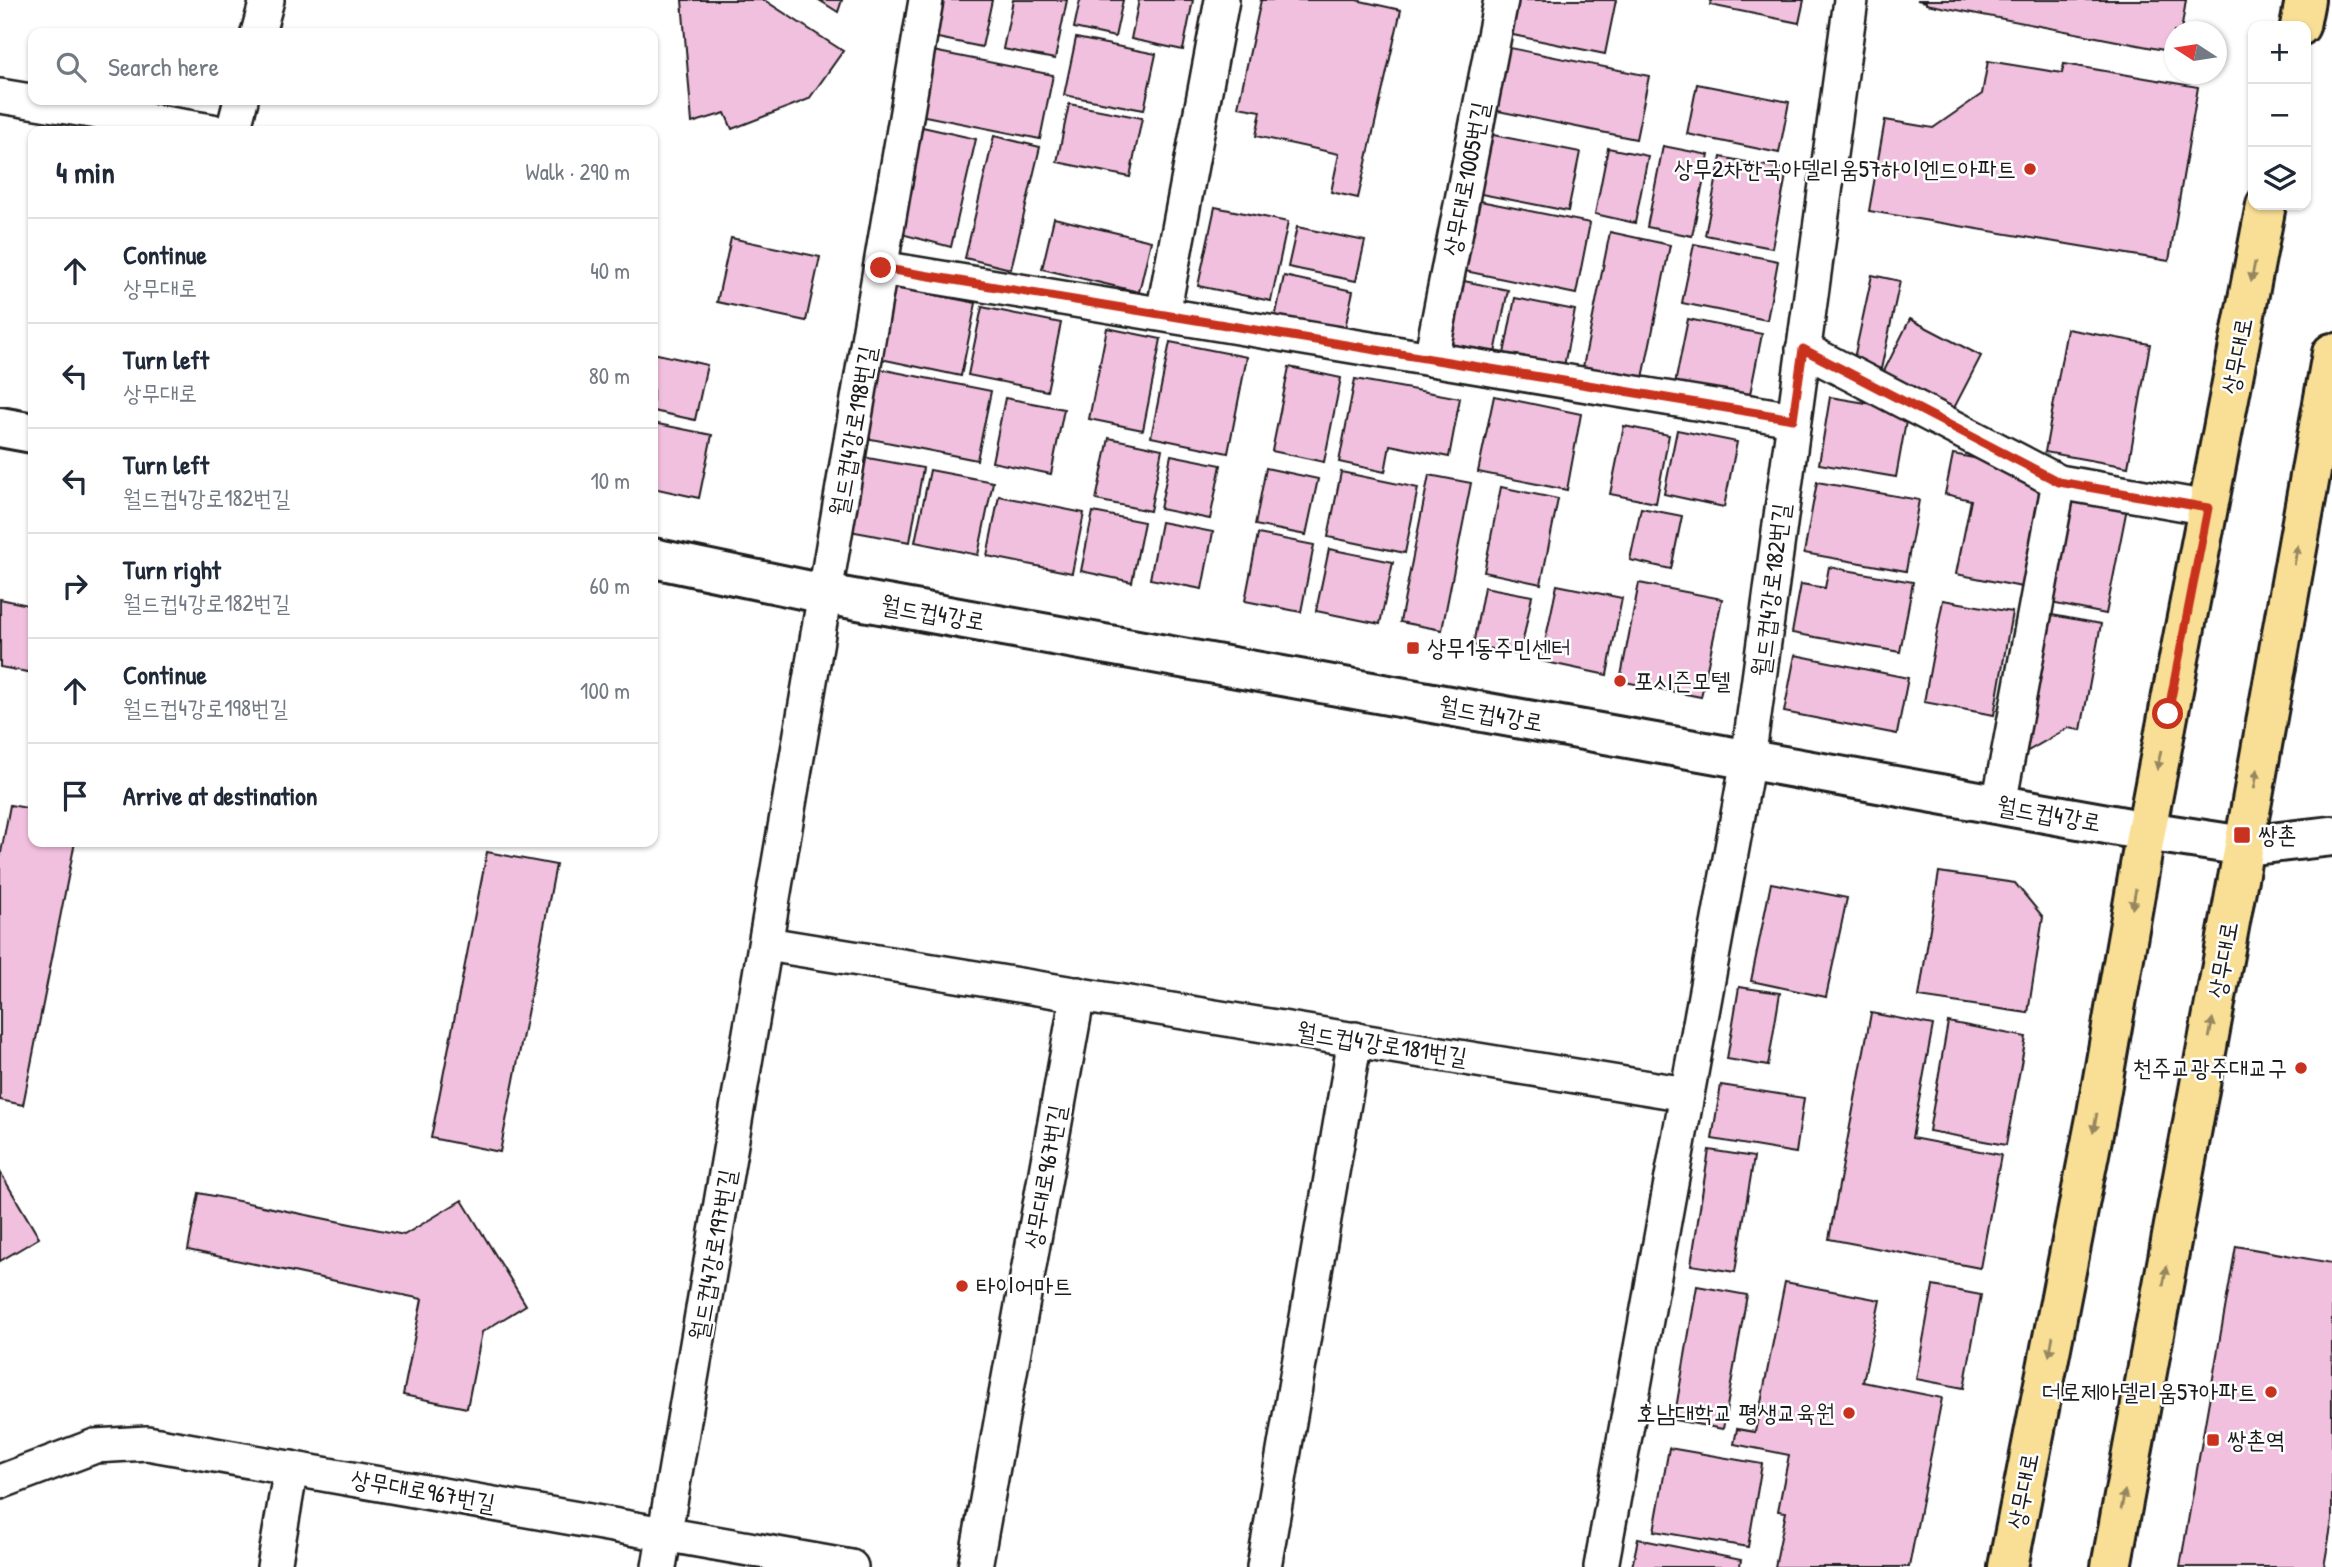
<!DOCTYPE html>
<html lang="en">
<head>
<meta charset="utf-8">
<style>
	:root { --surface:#fff; --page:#f2f2f3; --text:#1f2937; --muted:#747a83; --line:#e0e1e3 }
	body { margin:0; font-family:"Patrick Hand","Poor Story",sans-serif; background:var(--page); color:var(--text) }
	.controls { position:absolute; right:21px; top:21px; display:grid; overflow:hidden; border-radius:14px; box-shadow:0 2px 5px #0004 }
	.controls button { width:63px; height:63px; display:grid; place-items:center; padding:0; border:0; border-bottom:2px solid var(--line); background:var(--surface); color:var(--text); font:35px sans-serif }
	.compass { position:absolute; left:2164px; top:21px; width:63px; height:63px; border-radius:50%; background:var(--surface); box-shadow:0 2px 5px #0004; rotate:282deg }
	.stop { position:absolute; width:21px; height:21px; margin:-16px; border:5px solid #c8321e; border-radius:50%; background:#fff }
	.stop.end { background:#c8321e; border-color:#fff; box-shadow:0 2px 7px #0008 }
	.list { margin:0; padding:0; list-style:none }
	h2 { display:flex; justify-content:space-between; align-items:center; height:91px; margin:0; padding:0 28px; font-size:30px }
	h2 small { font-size:23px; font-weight:400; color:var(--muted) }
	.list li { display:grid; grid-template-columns:46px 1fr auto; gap:21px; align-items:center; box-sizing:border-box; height:105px; padding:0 28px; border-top:2px solid var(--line) }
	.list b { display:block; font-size:26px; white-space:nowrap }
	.list p { margin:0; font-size:23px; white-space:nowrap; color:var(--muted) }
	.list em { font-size:23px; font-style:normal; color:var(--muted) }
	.icon { flex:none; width:38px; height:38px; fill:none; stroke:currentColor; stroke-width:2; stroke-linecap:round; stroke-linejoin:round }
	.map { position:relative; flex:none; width:2332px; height:1567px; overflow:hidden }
	.search { position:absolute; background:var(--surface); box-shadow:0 2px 5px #0004; left:28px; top:28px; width:630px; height:77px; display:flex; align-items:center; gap:18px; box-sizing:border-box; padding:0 24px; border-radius:14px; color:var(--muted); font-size:26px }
	.panel { position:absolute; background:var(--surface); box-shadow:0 2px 5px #0004; left:28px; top:126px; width:630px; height:721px; border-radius:14px }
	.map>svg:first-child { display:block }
	.building { fill:#f2c0df; stroke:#1c1c1c; stroke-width:2 }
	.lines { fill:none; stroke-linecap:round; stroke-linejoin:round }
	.minor-casing { stroke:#1c1c1c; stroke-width:38 }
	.tertiary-casing { stroke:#1c1c1c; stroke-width:44 }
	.secondary-casing { stroke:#1c1c1c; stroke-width:44 }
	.primary-casing { stroke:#1c1c1c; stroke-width:44 }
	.minor { stroke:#fff; stroke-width:33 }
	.tertiary { stroke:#fff; stroke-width:38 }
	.secondary { stroke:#fff; stroke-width:38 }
	.primary { stroke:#f9df96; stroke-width:38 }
	.oneway { fill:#96875f }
	.route { stroke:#c8321e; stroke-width:9 }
	.poi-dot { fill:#c8321e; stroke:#fff; stroke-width:2.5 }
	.labels { text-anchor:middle; stroke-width:5; stroke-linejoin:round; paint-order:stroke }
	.poi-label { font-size:24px; fill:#1c1c1c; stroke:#fff; text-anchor:start }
	.street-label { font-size:24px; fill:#1c1c1c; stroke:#fff }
</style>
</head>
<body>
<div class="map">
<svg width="2332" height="1567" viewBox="0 0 2332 1567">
	<rect width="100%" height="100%" fill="#fff"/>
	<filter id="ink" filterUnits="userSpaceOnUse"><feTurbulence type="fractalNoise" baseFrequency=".0143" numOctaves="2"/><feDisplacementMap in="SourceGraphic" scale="14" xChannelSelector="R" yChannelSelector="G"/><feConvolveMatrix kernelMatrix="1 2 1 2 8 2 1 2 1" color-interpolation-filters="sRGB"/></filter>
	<g filter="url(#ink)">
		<g class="building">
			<polygon points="682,0 764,0 843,51 809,99 732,129 725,113 692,123"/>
			<polygon points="819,0 842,0 838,12"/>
			<polygon points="935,0 992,0 982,47 928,36"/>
			<polygon points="1013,0 1067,0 1055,59 1003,49"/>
			<polygon points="1080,0 1123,0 1115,37 1074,28"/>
			<polygon points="1139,0 1193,0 1183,50 1131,39"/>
			<polygon points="1261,0 1356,0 1401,10 1358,198 1331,192 1339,154 1256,136 1261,111 1238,107"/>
			<polygon points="1515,0 1616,0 1605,54 1508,34"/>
			<polygon points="1711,0 1804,0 1799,23 1710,5"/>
			<polygon points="1917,0 2186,0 2181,32 2174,32 2174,52 1926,4 1926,2"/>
			<polygon points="1076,38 1156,54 1144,110 1064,95"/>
			<polygon points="1505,47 1649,76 1636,139 1493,110"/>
			<polygon points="928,50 1053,75 1040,139 915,114"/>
			<polygon points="1988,61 2062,73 2064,64 2198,87 2169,261 1869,211 1885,120 1933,128 1982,94"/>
			<polygon points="1697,84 1789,102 1779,153 1687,134"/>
			<polygon points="1069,104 1142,118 1130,177 1057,162"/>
			<polygon points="918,126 976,139 951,247 905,235 896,221"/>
			<polygon points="1488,134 1580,152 1568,211 1476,193"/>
			<polygon points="994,136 1040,147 1011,269 965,258"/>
			<polygon points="1663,146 1709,155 1692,236 1647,227"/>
			<polygon points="1608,148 1648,156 1635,223 1595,214"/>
			<polygon points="1721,157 1787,170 1772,248 1705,235"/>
			<polygon points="1480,201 1590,223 1576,294 1465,271"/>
			<polygon points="1215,207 1288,222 1271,301 1198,286"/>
			<polygon points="1054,218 1151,241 1139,292 1042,269"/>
			<polygon points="1297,227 1365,241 1356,281 1288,267"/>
			<polygon points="1610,232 1670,245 1642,383 1582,372"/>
			<polygon points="731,238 820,257 806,321 717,302"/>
			<polygon points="1694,244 1778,261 1767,320 1682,303"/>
			<polygon points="1872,275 1900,281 1881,369 1853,363"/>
			<polygon points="1284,276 1353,291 1344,333 1275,318"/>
			<polygon points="1459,280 1508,290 1495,353 1447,344"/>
			<polygon points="891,286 976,303 961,376 876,358"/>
			<polygon points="1515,298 1575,310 1564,366 1504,354"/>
			<polygon points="982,307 1061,323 1047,391 968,375"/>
			<polygon points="1688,319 1762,334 1749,399 1675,384"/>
			<polygon points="1910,319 1981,356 1952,412 1882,375"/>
			<polygon points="1107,328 1161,339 1143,430 1089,419"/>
			<polygon points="2067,329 2150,344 2128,467 2045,452"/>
			<polygon points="1170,342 1247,357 1228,453 1151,437"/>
			<polygon points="653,353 707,365 695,420 653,411"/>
			<polygon points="1289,367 1341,378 1324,462 1272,451"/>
			<polygon points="875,368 991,391 977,460 861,437"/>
			<polygon points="1355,379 1460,398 1449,457 1390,445 1385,472 1339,462"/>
			<polygon points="1494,396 1581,414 1567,490 1478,472"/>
			<polygon points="1830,397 1908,410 1896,477 1819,464"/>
			<polygon points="1005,398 1064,409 1051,474 992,462"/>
			<polygon points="653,423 712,435 699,498 653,488"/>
			<polygon points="1624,426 1669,435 1656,503 1610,494"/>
			<polygon points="1677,430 1737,442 1724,507 1664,494"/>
			<polygon points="1109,438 1162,449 1150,511 1096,500"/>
			<polygon points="1953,454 2004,464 2040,488 2022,587 1956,574 1971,500 1945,494"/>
			<polygon points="1171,455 1221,465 1210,519 1160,509"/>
			<polygon points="857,456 923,468 910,542 844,530"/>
			<polygon points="1266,468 1318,479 1306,535 1255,525"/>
			<polygon points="930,470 993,482 978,555 915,542"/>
			<polygon points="1341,472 1418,488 1405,553 1328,537"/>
			<polygon points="1429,475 1471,483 1442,630 1400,622"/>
			<polygon points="1817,482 1919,500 1906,571 1804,553"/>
			<polygon points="1501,487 1558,499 1541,584 1484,572"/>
			<polygon points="999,496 1084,513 1072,573 987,556"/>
			<polygon points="2072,497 2127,508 2106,614 2051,603"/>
			<polygon points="1641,508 1682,516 1671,569 1630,560"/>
			<polygon points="1093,512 1144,522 1132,582 1081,571"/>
			<polygon points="1161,522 1213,532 1202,589 1150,579"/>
			<polygon points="1258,534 1314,545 1301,612 1245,601"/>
			<polygon points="1329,549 1393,562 1380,624 1316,611"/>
			<polygon points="1829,567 1913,582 1900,652 1792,633 1801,584 1825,588"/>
			<polygon points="1639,583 1722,599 1701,697 1620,681"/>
			<polygon points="1557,585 1622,598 1607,675 1541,661"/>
			<polygon points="1484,587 1532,596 1520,655 1473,645"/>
			<polygon points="0,599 33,606 33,673 0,667"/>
			<polygon points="1943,600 2012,612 1994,715 1924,702"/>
			<polygon points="2052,615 2101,624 2081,730 2068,728 2026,752"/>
			<polygon points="1795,655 1908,678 1897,734 1784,712"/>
			<polygon points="10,805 33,809 33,842 75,842 23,1105 0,1100 0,858"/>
			<polygon points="487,852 556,865 500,1152 431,1138"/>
			<polygon points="1939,872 2015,883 2043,917 2028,1013 1919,997"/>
			<polygon points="1771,883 1847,898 1826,997 1751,981"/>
			<polygon points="1739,987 1780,993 1768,1066 1727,1059"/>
			<polygon points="1871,1013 1933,1025 1912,1138 2001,1155 1980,1268 1829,1239"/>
			<polygon points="1948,1022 2026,1037 2006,1145 1929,1131"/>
			<polygon points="1721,1085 1804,1098 1796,1153 1712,1139"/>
			<polygon points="1709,1150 1754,1157 1735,1272 1691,1265"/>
			<polygon points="0,1172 39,1238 0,1261"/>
			<polygon points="199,1193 404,1235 462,1200 526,1305 482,1332 467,1408 403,1395 422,1299 188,1250"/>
			<polygon points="2236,1246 2332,1263 2332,1521 2324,1567 2180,1567"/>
			<polygon points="1785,1282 1880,1300 1863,1382 1942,1398 1909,1567 1775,1567 1786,1512 1778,1511 1789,1455 1734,1444 1737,1429 1755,1432"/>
			<polygon points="1697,1286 1747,1295 1723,1429 1674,1420"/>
			<polygon points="1933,1286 1981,1295 1964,1388 1916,1379"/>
			<polygon points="1669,1448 1762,1464 1748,1547 1654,1531"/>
			<polygon points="1638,1539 1741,1560 1740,1567 1632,1567"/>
		</g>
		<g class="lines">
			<g class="minor-casing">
				<g id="minor">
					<polyline points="258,33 267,0"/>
					<polyline points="0,96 212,131"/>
					<polyline points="233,131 241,100"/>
					<polyline points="881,268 1793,419"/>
					<polyline points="1163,314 1222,0"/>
					<polyline points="1803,349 2059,482 2208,508"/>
					<polyline points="1431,359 1501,0"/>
					<polyline points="1999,804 2059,482"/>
					<polyline points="767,944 1686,1094"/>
					<polyline points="0,1482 95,1446 147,1443 851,1567"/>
					<polyline points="274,1567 291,1468"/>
					<polyline points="659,1567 926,0"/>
					<polyline points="975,1567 1078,994"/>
					<polyline points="1264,1567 1355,1039"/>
					<polyline points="1601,1567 1748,760 1851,0"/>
				</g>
			</g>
			<g class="tertiary-casing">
				<g id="tertiary">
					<polyline points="0,427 33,433"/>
					<polyline points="653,558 825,594 2146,831"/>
					<polyline points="2244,846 2332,836"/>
				</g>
			</g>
			<g class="secondary-casing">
				<polyline id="secondary" points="2146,831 2244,846"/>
			</g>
			<g class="primary-casing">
				<g id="primary">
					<polyline points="2300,26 2305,0"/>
					<polyline points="2008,1567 2097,1113 2146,831 2266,205"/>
					<polyline points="2111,1567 2244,846 2332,353"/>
				</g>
			</g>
			<use href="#minor" class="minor"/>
			<use href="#tertiary" class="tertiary"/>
			<use href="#secondary" class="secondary"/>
			<use href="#primary" class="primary"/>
		</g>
		<defs><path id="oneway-solid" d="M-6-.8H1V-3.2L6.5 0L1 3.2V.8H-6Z" transform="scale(1.75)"/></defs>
		<g class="oneway">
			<use href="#oneway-solid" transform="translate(2253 272) rotate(101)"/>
			<use href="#oneway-solid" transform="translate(2296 555) rotate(-80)"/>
			<use href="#oneway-solid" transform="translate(2159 760) rotate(101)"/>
			<use href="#oneway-solid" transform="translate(2256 779) rotate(-80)"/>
			<use href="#oneway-solid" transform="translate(2134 899) rotate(100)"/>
			<use href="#oneway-solid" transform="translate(2211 1028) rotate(-80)"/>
			<use href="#oneway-solid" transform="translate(2095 1123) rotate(101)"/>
			<use href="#oneway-solid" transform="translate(2165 1276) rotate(-79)"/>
			<use href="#oneway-solid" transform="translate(2051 1346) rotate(101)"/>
			<use href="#oneway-solid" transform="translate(2123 1500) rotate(-79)"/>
		</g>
	</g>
	<g class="lines" filter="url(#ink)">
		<polyline class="route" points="881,268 1793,419 1803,349 2059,482 2208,508 2168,714"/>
	</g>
	<g class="poi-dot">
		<circle cx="2030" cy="169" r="7"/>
		<rect x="1406" y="641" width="14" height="14" rx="3.5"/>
		<circle cx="1620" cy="681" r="7"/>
		<rect x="2233" y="826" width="18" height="18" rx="3.5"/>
		<circle cx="2301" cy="1068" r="7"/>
		<circle cx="962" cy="1286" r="7"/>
		<circle cx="2271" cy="1392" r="7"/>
		<circle cx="1849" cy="1413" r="7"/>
		<rect x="2206" y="1433" width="14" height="14" rx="3.5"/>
	</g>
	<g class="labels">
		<g class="poi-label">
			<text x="2016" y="177" text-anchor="end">상무2차한국아델리움57하이엔드아파트</text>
			<text x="1427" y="656">상무1동주민센터</text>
			<text x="1634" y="689">포시즌모텔</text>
			<text x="2258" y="843">쌍촌</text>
			<text x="2287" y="1076" text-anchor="end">천주교광주대교구</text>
			<text x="976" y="1294">타이어마트</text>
			<text x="2257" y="1400" text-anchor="end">더로제아델리움57아파트</text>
			<text x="1835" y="1421" text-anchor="end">호남대학교 평생교육원</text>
			<text x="2227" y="1448">쌍촌역</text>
		</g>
		<g class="street-label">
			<text transform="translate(1466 179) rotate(-79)" y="8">상무대로1005번길</text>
			<text transform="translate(2237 356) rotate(-79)" y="8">상무대로</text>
			<text transform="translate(853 431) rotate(-80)" y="8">월드컵4강로198번길</text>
			<text transform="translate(1771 590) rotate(-83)" y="8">월드컵4강로182번길</text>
			<text transform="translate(933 613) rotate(10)" y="8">월드컵4강로</text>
			<text transform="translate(1491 714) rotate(10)" y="8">월드컵4강로</text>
			<text transform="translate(2049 814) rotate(10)" y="8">월드컵4강로</text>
			<text transform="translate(2223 960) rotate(-80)" y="8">상무대로</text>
			<text transform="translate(1382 1044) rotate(9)" y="8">월드컵4강로181번길</text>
			<text transform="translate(1045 1177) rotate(-80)" y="8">상무대로967번길</text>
			<text transform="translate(713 1255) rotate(-80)" y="8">월드컵4강로197번길</text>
			<text transform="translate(423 1491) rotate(10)" y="8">상무대로967번길</text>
			<text transform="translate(2023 1491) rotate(-79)" y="8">상무대로</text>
		</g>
	</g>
</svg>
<div class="controls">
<button>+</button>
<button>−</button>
<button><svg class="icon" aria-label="layers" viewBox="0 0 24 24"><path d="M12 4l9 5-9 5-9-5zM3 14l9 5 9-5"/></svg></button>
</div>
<svg class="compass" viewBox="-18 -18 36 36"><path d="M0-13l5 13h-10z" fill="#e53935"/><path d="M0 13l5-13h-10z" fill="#747a83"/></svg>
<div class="stop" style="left:2168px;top:714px"></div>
<div class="stop end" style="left:881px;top:268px"></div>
<div class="search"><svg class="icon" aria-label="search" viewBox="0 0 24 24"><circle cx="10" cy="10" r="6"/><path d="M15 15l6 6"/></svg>Search here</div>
<section class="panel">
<h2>4 min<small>Walk · 290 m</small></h2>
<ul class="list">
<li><svg class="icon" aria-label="ahead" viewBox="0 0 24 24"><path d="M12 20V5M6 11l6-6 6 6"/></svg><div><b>Continue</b><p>상무대로</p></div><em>40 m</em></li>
<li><svg class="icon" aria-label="left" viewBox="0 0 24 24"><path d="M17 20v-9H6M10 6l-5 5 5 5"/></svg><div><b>Turn left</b><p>상무대로</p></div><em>80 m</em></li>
<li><svg class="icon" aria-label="left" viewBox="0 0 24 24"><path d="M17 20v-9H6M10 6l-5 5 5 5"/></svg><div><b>Turn left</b><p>월드컵4강로182번길</p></div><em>10 m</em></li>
<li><svg class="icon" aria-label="right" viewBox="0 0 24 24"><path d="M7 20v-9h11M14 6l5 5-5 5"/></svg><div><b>Turn right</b><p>월드컵4강로182번길</p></div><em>60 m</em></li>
<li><svg class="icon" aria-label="ahead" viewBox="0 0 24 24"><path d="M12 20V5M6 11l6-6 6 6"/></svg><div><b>Continue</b><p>월드컵4강로198번길</p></div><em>100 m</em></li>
<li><svg class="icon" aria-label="arrive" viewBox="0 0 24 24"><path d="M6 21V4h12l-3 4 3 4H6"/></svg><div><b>Arrive at destination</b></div></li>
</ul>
</section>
</div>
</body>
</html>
